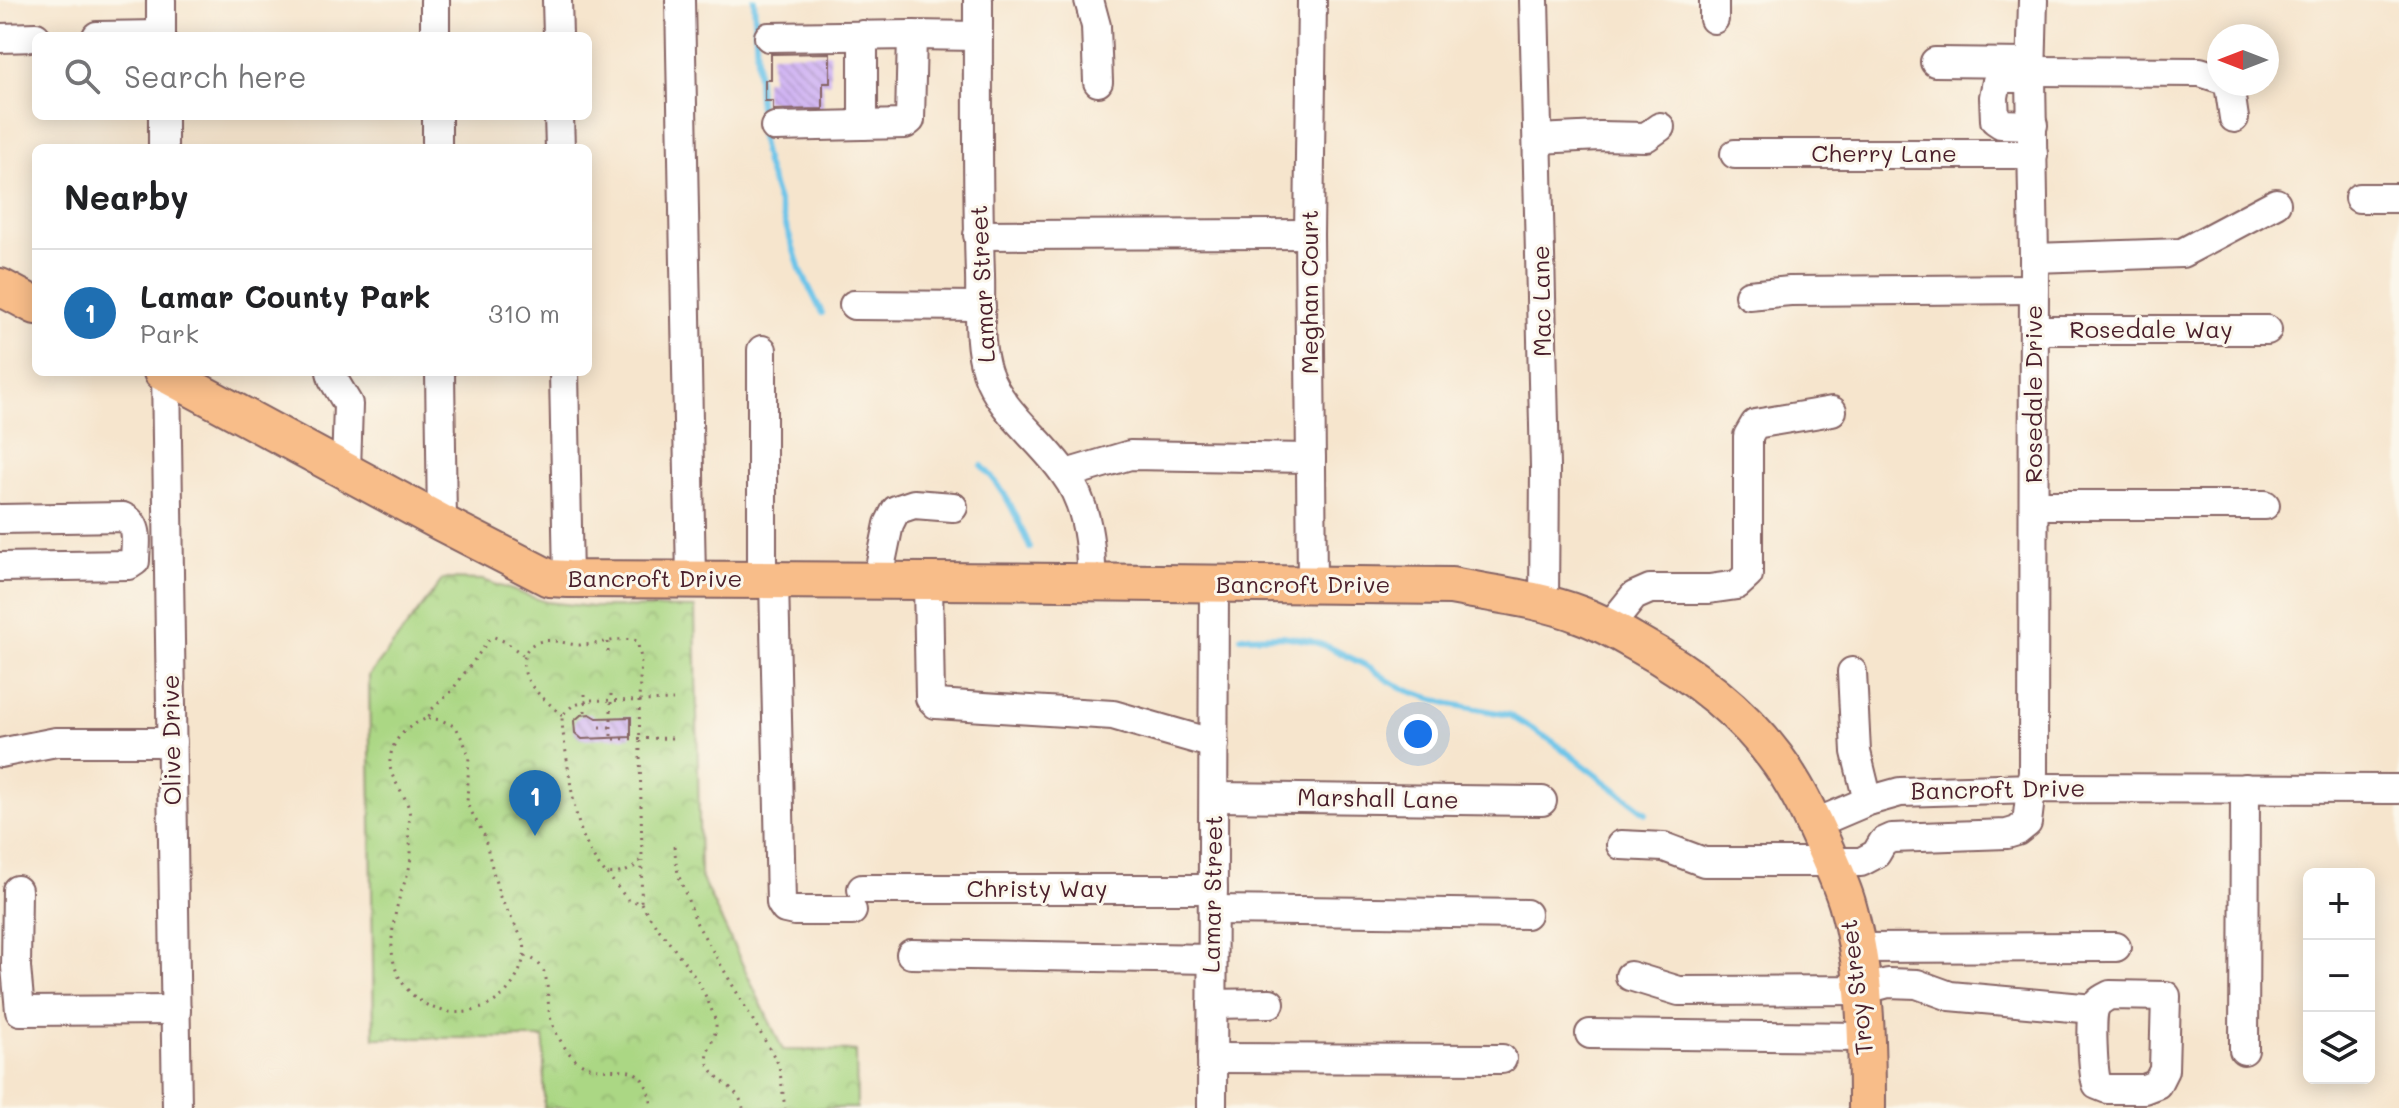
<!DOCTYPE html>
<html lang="en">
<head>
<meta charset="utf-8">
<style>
	:root { --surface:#fff; --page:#f6f6f6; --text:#202124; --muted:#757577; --line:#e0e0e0; --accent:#1f6fb2 }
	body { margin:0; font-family:Mali,sans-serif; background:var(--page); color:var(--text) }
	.controls { position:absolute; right:24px; bottom:24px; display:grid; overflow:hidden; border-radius:12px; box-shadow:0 4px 20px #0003 }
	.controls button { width:72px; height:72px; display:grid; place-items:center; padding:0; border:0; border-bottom:2px solid var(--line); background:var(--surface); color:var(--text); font:40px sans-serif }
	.compass { position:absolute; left:2207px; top:24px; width:72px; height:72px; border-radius:50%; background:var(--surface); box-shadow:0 4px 20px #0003; rotate:270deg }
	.you { position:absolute; left:1418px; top:734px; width:28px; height:28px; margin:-20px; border:6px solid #fff; border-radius:50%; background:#1a73e8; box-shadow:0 0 0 12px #1a73e833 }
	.badge { display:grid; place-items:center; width:52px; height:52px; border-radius:50%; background:var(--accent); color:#fff; font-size:26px; font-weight:700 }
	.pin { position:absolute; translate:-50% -66px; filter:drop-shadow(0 2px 4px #0008) }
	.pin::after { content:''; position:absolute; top:42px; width:28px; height:24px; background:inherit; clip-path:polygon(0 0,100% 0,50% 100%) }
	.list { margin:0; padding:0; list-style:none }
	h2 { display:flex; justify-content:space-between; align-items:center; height:104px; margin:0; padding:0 32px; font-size:34px }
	h2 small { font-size:26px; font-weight:400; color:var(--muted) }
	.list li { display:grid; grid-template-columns:52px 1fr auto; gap:24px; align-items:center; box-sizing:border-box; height:128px; padding:0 32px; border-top:2px solid var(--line) }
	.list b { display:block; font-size:30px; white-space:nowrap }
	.list p { margin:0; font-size:26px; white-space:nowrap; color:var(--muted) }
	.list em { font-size:26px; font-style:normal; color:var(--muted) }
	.icon { flex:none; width:44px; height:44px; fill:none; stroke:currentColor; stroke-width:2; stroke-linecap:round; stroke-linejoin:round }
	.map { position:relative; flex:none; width:2399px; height:1108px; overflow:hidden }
	.search { position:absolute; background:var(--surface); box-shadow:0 4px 20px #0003; left:32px; top:32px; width:560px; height:88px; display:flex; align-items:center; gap:20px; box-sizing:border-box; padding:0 28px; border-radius:12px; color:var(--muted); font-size:30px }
	.panel { position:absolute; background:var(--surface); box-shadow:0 4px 20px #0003; left:32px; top:144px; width:560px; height:232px; border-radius:12px }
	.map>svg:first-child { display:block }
	.park { fill:url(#park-crowns); stroke:#7a7b58; stroke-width:2 }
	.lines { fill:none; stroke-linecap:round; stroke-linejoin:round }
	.stream { stroke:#6cc4e9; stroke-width:6 }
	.building { fill:url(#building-back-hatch) }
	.minor-casing { stroke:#866464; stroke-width:32 }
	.major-casing { stroke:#866464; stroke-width:40 }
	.path { stroke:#866464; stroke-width:3; stroke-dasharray:2 6; stroke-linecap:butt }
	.minor { stroke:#fff; stroke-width:28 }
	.major { stroke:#f8bd89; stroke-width:36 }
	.labels { text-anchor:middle; stroke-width:6; stroke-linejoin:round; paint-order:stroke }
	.street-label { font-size:24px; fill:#4a1f2b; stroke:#fbf7ec }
</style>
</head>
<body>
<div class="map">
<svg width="2399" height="1108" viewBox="0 0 2399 1108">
	<defs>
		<pattern id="park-crowns" width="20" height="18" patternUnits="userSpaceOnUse" patternTransform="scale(2)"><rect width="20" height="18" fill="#abd784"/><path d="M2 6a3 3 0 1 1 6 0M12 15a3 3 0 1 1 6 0" fill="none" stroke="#95b872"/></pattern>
		<pattern id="building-back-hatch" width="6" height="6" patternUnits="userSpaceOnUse" patternTransform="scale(2)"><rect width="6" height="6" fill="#c9a9f4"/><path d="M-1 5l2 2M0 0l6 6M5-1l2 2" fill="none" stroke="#a589c6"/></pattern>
	</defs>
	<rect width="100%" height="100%" fill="#fbf7ec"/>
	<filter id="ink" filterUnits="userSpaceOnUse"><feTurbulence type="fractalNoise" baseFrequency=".0125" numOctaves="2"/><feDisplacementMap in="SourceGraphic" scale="16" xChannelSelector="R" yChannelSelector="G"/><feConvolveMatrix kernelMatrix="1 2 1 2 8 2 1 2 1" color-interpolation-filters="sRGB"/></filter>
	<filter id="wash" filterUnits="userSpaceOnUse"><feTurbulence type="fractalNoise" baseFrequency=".006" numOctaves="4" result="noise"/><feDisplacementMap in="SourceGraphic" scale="32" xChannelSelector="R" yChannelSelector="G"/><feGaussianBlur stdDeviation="1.8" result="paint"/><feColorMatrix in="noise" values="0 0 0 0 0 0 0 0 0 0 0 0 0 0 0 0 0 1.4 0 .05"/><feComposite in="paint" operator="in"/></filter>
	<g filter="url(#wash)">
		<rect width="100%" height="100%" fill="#f6e5cd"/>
		<polygon class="park" points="443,579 483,580 546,602 592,607 695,608 700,875 783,1050 856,1051 857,1108 544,1108 544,1038 374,1038 369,676"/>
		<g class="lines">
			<g class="stream">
				<polyline points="754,0 761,140 766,164 800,269 822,313"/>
				<path d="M982,466C1006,490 1017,517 1030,548"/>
				<polyline points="1241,637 1283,636 1311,641 1329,647 1371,668 1389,681 1409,691 1450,704 1509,715 1552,741 1646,813"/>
			</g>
		</g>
		<g id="blocks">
			<g class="building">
				<polygon points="830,53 830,83 823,83 823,109 773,110 773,101 765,101 765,80 771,80 771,54"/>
				<polygon points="590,714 597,718 631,717 631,737 582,739 575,733 574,721 581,715"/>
			</g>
		</g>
	</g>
	<g filter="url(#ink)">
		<use href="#blocks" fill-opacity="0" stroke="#866464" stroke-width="2"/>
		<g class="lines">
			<g class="minor-casing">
				<g id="minor">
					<polyline points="161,0 161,36"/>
					<polyline points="435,0 435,36"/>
					<polyline points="557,0 558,36"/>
					<polyline points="680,0 691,579"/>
					<path d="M978,0C978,92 977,183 980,275C981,306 977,342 987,372C1001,413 1040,438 1064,473C1087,503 1092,547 1091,584"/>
					<polyline points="1089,0 1096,26 1098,82"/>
					<polyline points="1312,0 1309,234 1312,584"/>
					<polyline points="1534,0 1545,467 1544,603"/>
					<polyline points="1714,0 1714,19"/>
					<polyline points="863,35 863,125"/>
					<polyline points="97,36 161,35"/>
					<polyline points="769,37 912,35"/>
					<polyline points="0,38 36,37"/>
					<polyline points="1935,62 2028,63"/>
					<polyline points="2032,71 2200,72 2219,78"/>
					<polyline points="2031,78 2004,78 1997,81 1994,97 1995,120 2001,124 2033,125"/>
					<polyline points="2229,84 2234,118"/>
					<polyline points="163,116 163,148"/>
					<polyline points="437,116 437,148"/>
					<polyline points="559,116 560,148"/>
					<polyline points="775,127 905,124 910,120 912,35 978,36"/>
					<polyline points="1538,139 1600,136 1646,137 1660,127"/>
					<polyline points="1735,154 2033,154"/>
					<polyline points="2359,198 2399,198"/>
					<polyline points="978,235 1309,234"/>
					<polyline points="2034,258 2182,253 2276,203"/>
					<polyline points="1749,295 1790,291 2034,289"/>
					<polyline points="854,305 981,306"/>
					<polyline points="2034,330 2267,330"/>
					<polyline points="762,350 762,579"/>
					<polyline points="166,372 177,1108"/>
					<polyline points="331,372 333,379 348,404 346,471"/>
					<polyline points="440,372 442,523"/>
					<polyline points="564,372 568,579"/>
					<polyline points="1066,474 1130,455 1311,458"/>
					<polyline points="2034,505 2265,505"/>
					<path d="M0,519L123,517C141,525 135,544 135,561L129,565L0,567"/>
					<polyline points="774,579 781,903 785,909 794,911 852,911"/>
					<polyline points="877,582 889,524 896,510 914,504 953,507"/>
					<polyline points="928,582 930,698 936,704 1113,715 1214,744"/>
					<polyline points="1609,627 1634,596 1650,589 1709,589 1737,585 1748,575 1748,436 1755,424 1832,411"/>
					<polyline points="1852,672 1856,752 1868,801"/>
					<polyline points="0,753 56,742 172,742"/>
					<polyline points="1214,797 1542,801"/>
					<polyline points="1814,824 1868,801 1900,792 2033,788 2399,789"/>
					<polyline points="1621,845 1664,847 1704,862 1861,862 1876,854 1883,842 1892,838 2007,834 2017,831 2027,823 2033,772 2034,258 2031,78 2033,0"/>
					<polyline points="862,889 1213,889"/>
					<polyline points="17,890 16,967 20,1011 176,1010"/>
					<polyline points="1213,910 1526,914"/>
					<polyline points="1857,948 2116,947"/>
					<polyline points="911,954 1212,959"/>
					<polyline points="1630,976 1679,991 1862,990 1888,983 1917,984 1950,996 2094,1009"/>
					<path d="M2110,995L2166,996L2164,1070L2157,1084L2144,1089H2107L2097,1085C2093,1073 2090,1018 2095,1007C2098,1001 2104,998 2110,995Z"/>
					<polyline points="1212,1004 1270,1003"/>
					<polyline points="1590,1034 1867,1037"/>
					<polyline points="2244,1050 2245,788"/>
					<polyline points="1212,1058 1502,1059"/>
					<polyline points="1212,1108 1214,584"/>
				</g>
			</g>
			<g class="major-casing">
				<g id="major">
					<polyline points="0,287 36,306"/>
					<path d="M162,372L442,523L549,578L568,579C862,579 1157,583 1451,586C1494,594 1540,599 1581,615C1600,622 1618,632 1635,642C1697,676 1759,724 1795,787C1807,808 1817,830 1827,853C1834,869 1842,886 1847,903C1866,969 1867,1040 1867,1108"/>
				</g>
			</g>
			<g class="path">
				<polyline points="608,642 608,652"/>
				<polyline points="585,694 585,714"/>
				<polyline points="611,694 611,739 674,738"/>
				<path d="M591,700L639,701L642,857C635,871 620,875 605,873C578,842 574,806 568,767C566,750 562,733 562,716L572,706Z"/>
				<path d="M562,716C553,706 539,696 531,685C519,668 520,644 543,641C556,639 569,645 581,645C599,645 620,636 637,641L641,658L639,701L673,700"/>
				<path d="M428,718L441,720L456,727L464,743L469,755L467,804L484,835L499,895L524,942C526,953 523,962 519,972C498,1021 431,1027 402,982C386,957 392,925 399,899C403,884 412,868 411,852C411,846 409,840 408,834C408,826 411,818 409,810C405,789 385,778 391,754C395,735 411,724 428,718L432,709L450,693L489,640L494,637L506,642L524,656"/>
				<polyline points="600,727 611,727"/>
				<polyline points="674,846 678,874 697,924 779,1065 785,1108"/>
				<polyline points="607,874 628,900 641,903 642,861"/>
				<path d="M641,903C662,939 694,966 710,1006C712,1011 715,1018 716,1024C717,1039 703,1051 709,1065C717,1083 739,1087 743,1108"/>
				<path d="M525,956C555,965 544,995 551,1020C555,1032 561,1043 569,1053C601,1091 643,1041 652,1108"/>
			</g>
			<use href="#minor" class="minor"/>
			<use href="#major" class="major"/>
		</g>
	</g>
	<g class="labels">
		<g class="street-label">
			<text x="1884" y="162">Cherry Lane</text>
			<text transform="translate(983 284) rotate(-93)" y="8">Lamar Street</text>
			<text transform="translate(1310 292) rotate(-90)" y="8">Meghan Court</text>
			<text transform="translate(1542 301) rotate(-91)" y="8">Mac Lane</text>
			<text x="2151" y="338">Rosedale Way</text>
			<text transform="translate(2034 394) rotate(-90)" y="8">Rosedale Drive</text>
			<text x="655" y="587">Bancroft Drive</text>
			<text x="1303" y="593">Bancroft Drive</text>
			<text transform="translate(172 740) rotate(-91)" y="8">Olive Drive</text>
			<text transform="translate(1998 790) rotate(-1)" y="8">Bancroft Drive</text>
			<text transform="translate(1378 799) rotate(1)" y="8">Marshall Lane</text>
			<text x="1037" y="897">Christy Way</text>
			<text transform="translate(1213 894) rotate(-89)" y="8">Lamar Street</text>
			<text transform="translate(1857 987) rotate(-97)" y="8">Troy Street</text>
		</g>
	</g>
</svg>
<div class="controls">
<button>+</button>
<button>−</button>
<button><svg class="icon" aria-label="layers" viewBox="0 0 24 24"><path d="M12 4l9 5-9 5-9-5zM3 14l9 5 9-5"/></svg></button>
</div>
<svg class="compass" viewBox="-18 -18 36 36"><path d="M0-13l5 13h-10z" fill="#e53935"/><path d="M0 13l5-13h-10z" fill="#757577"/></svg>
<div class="you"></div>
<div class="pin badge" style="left:535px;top:836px">1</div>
<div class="search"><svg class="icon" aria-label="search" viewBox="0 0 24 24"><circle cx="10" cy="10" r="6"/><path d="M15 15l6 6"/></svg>Search here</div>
<section class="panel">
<h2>Nearby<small></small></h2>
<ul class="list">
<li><span class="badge">1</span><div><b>Lamar County Park</b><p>Park</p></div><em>310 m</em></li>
</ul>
</section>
</div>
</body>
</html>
